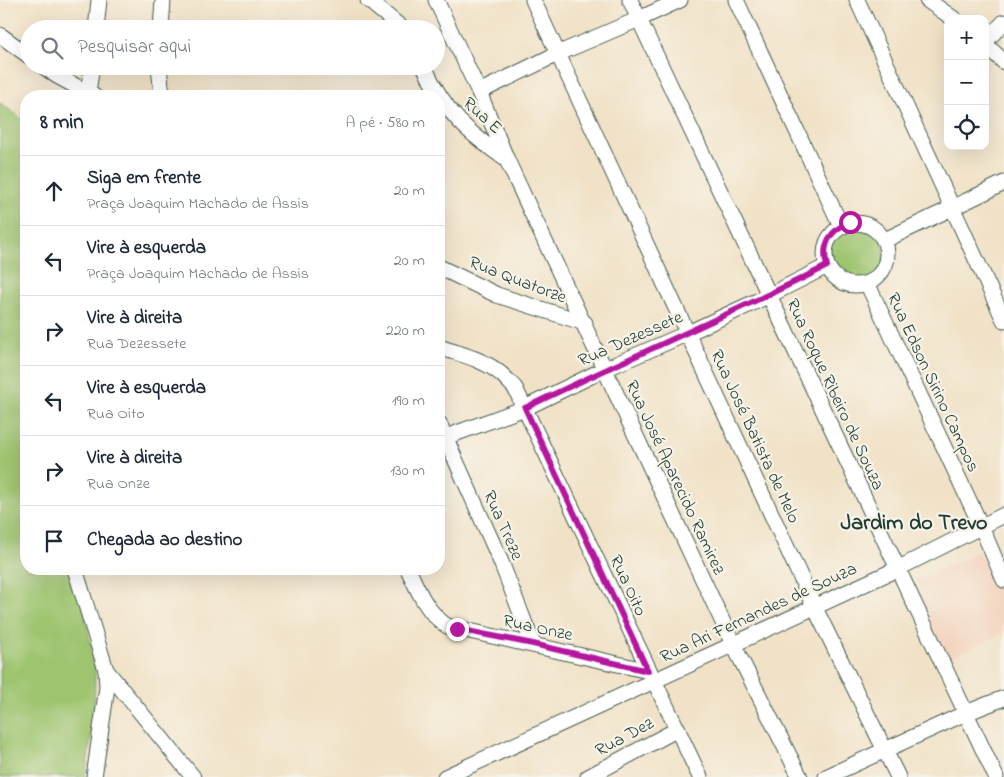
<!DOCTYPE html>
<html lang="pt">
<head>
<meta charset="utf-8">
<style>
	:root { --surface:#fff; --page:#f2f2f3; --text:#1f2937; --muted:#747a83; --line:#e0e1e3 }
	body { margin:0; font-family:"Indie Flower",sans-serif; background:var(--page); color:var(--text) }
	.controls { position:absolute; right:15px; top:15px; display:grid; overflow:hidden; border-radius:10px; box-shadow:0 5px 20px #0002 }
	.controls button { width:45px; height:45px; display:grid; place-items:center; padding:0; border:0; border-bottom:1px solid var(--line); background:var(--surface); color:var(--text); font:25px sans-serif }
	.stop { position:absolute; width:15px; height:15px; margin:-11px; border:4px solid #b5179e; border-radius:50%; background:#fff }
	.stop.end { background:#b5179e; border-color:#fff; box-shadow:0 1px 5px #0008 }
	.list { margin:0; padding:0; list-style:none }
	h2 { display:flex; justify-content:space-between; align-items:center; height:65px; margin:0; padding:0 20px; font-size:21px }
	h2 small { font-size:16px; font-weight:400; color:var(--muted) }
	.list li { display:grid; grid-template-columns:32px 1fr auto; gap:15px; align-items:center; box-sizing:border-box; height:70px; padding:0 20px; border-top:1px solid var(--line) }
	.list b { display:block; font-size:19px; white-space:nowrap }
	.list p { margin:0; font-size:16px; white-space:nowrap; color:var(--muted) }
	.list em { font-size:16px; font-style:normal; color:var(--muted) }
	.icon { flex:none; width:28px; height:28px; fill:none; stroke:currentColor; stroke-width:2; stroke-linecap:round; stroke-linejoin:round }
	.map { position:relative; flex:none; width:1004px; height:777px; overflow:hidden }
	.search { position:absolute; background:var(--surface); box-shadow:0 5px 20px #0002; left:20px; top:20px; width:425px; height:55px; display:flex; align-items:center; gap:12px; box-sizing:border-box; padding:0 18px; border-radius:28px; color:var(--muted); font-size:19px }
	.panel { position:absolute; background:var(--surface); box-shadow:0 5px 20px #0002; left:20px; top:90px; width:425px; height:485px; border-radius:20px }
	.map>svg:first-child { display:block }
	.built { fill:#f3d4bf }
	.green { fill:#9ec46f; stroke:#5e8052 }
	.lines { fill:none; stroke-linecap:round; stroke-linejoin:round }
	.minor-casing { stroke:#3e564a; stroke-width:17 }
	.minor { stroke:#fff; stroke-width:15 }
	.route { stroke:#b5179e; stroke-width:6 }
	.labels { text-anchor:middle; stroke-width:4.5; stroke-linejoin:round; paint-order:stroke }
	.street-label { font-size:18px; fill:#1f3d34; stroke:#f7f3e8 }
	.district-label { font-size:22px; font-weight:bold; fill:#1f3d34; stroke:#f7f3e8 }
</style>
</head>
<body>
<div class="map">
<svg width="1004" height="777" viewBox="0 0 1004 777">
	<rect width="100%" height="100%" fill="#f7f3e8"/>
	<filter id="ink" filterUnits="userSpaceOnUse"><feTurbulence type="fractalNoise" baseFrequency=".02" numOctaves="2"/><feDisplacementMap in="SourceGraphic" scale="10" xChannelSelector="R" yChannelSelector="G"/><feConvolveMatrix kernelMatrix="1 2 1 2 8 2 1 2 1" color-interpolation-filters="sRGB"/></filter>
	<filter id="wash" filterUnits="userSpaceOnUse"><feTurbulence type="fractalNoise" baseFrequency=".0096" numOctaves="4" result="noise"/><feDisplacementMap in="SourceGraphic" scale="20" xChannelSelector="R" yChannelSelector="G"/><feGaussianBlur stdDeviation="1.12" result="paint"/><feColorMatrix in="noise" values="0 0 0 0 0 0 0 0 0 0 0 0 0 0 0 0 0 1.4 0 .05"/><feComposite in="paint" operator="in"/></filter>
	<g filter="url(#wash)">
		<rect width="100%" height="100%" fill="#f1e2c7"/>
		<polygon class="built" points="978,552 1004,605 1004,632 946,660 909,584"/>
		<g class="green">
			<polygon points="0,103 26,122 26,569 77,569 95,669 94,720 85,777 0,777"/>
			<circle cx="856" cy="254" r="29"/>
		</g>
	</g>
	<g filter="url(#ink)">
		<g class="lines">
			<g class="minor-casing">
				<g id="minor">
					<polyline points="368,0 403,29"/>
					<polyline points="436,0 479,92 507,160 733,644 800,777"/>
					<polyline points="533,0 814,606 898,777"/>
					<polyline points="630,0 996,777"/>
					<polyline points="736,0 841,226"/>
					<polyline points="857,0 1004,320"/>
					<polyline points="927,0 954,19"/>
					<polyline points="96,29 99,0"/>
					<polyline points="161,29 163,0"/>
					<polyline points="0,35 29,56"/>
					<polyline points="985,42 1004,22"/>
					<polyline points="985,44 1004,62"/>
					<polyline points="43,66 57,76 94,96"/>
					<polyline points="159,66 162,96"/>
					<path d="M424,66C444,112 467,132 507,160"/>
					<polyline points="88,92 92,66"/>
					<polyline points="479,92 557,54 639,19 680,0"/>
					<circle cx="856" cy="254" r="31"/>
					<polyline points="885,240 1004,183"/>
					<polyline points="439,267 497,295 585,323"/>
					<polyline points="867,283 981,526 1004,580"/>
					<path d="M439,347C459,354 484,359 501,374C506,378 510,383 515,388L700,777"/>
					<polyline points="439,423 501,562 533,644"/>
					<polyline points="446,437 525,408 605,369 688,333 770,295 827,266"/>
					<polyline points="75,569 106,670 193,777"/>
					<path d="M408,569C418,590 426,612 447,626L649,671"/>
					<polyline points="94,777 107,687 106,670"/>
					<polyline points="445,777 897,569 1004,515"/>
					<polyline points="588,777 678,729"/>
					<polyline points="826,777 966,713 1004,698"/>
				</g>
			</g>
			<use href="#minor" class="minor"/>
		</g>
	</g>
	<g class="lines" filter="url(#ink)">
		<path class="route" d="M457,629L533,644L648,671L525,408C625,359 728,316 827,266C821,245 830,230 850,222"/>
	</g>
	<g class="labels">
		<g class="street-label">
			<text transform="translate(483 115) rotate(42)" y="6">Rua E</text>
			<text transform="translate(518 279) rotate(21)" y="6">Rua Quatorze</text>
			<text transform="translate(630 338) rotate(-24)" y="6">Rua Dezessete</text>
			<text transform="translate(934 382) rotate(65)" y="6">Rua Edson Sirino Campos</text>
			<text transform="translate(836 394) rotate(65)" y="6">Rua Roque Ribeiro de Souza</text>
			<text transform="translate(756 436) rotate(65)" y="6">Rua José Batista de Melo</text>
			<text transform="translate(676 477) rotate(65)" y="6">Rua José Aparecido Ramirez</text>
			<text transform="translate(504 525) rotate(66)" y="6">Rua Treze</text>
			<text transform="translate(629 585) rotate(65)" y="6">Rua Oito</text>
			<text transform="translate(758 612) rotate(-25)" y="6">Rua Ari Fernandes de Souza</text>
			<text transform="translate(538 627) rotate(12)" y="6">Rua Onze</text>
			<text transform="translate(624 736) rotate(-28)" y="6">Rua Dez</text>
		</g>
		<g class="district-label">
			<text x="914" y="529">Jardim do Trevo</text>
		</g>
	</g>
</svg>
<div class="controls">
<button>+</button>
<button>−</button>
<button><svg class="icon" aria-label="locate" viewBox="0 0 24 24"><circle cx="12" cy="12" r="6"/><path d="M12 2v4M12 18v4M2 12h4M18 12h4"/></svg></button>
</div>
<div class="stop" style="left:850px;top:222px"></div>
<div class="stop end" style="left:457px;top:629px"></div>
<div class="search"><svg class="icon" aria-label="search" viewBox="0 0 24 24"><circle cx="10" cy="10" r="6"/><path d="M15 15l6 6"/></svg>Pesquisar aqui</div>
<section class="panel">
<h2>8 min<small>A pé · 580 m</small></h2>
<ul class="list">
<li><svg class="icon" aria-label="ahead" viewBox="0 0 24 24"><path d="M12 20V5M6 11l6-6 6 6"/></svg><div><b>Siga em frente</b><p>Praça Joaquim Machado de Assis</p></div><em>20 m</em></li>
<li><svg class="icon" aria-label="left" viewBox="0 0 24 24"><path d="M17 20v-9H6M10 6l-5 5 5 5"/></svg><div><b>Vire à esquerda</b><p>Praça Joaquim Machado de Assis</p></div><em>20 m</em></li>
<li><svg class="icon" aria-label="right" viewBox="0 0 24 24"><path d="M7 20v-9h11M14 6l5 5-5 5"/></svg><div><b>Vire à direita</b><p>Rua Dezessete</p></div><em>220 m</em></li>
<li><svg class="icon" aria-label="left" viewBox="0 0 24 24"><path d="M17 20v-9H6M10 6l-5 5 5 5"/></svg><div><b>Vire à esquerda</b><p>Rua Oito</p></div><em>190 m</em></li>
<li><svg class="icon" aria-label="right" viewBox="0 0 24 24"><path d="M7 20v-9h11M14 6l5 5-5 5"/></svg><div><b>Vire à direita</b><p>Rua Onze</p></div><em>130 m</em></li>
<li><svg class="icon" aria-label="arrive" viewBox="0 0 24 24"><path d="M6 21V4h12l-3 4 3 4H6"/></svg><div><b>Chegada ao destino</b></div></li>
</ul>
</section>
</div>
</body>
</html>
